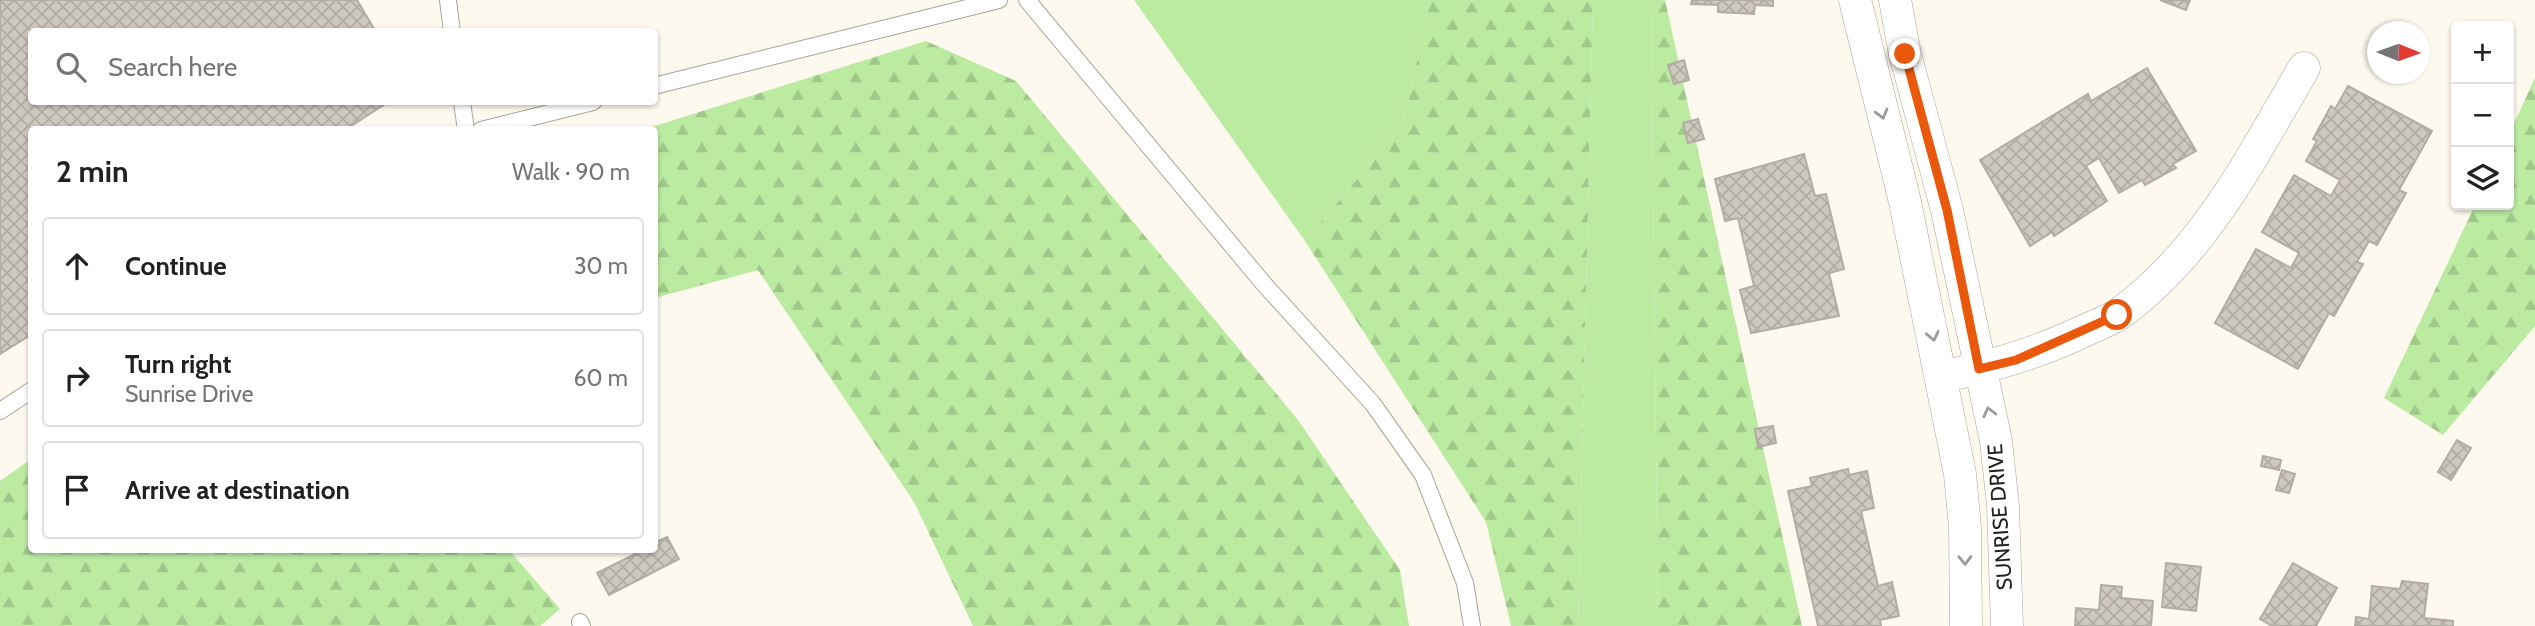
<!DOCTYPE html>
<html lang="en">
<head>
<meta charset="utf-8">
<style>
	:root { --surface:#fff; --page:#f6f6f6; --text:#202124; --muted:#757577; --line:#e0e0e0 }
	body { margin:0; font-family:Cabin,sans-serif; background:var(--page); color:var(--text) }
	.controls { position:absolute; right:21px; top:21px; display:grid; overflow:hidden; border-radius:7px; box-shadow:0 2px 5px #0004 }
	.controls button { width:63px; height:63px; display:grid; place-items:center; padding:0; border:0; border-bottom:2px solid var(--line); background:var(--surface); color:var(--text); font:35px sans-serif }
	.compass { position:absolute; left:2367px; top:21px; width:63px; height:63px; border-radius:50%; background:var(--surface); box-shadow:0 2px 5px #0004; rotate:91deg }
	.stop { position:absolute; width:21px; height:21px; margin:-16px; border:5px solid #ea580c; border-radius:50%; background:#fff }
	.stop.end { background:#ea580c; border-color:#fff; box-shadow:0 2px 7px #0008 }
	.list { margin:0; padding:0; list-style:none }
	h2 { display:flex; justify-content:space-between; align-items:center; height:91px; margin:0; padding:0 28px; font-size:30px }
	h2 small { font-size:23px; font-weight:400; color:var(--muted) }
	.list li { display:grid; grid-template-columns:46px 1fr auto; gap:21px; align-items:center; box-sizing:border-box; height:98px; margin:0 14px 14px; padding:0 14px; border:2px solid var(--line); border-radius:7px }
	.list b { display:block; font-size:26px; white-space:nowrap }
	.list p { margin:0; font-size:23px; white-space:nowrap; color:var(--muted) }
	.list em { font-size:23px; font-style:normal; color:var(--muted) }
	.icon { flex:none; width:38px; height:38px; fill:none; stroke:currentColor; stroke-width:2; stroke-linecap:round; stroke-linejoin:round }
	.map { position:relative; flex:none; width:2535px; height:626px; overflow:hidden }
	.search { position:absolute; background:var(--surface); box-shadow:0 2px 5px #0004; left:28px; top:28px; width:630px; height:77px; display:flex; align-items:center; gap:18px; box-sizing:border-box; padding:0 24px; border-radius:7px; color:var(--muted); font-size:26px }
	.panel { position:absolute; background:var(--surface); box-shadow:0 2px 5px #0004; left:28px; top:126px; width:630px; height:427px; border-radius:7px }
	.map>svg:first-child { display:block }
	.grass { fill:#bbeaa1 }
	.forest { fill:url(#forest-firs) }
	.building { fill:url(#building-cross-hatch); stroke:#b2ada3; stroke-width:2 }
	.lines { fill:none; stroke-linecap:round; stroke-linejoin:round }
	.service-casing { stroke:#a8a499; stroke-width:18 }
	.minor-casing { stroke:#a8a499; stroke-width:33 }
	.service { stroke:#fff; stroke-width:16 }
	.minor { stroke:#fff; stroke-width:32 }
	.oneway { stroke:#9c9b99 }
	.route { stroke:#ea580c; stroke-width:9 }
	.labels { text-anchor:middle; stroke-width:5; stroke-linejoin:round; paint-order:stroke }
	.street-label { font-size:21px; fill:#22201c; stroke:#fff }
</style>
</head>
<body>
<div class="map">
<svg width="2535" height="626" viewBox="0 0 2535 626">
	<defs>
		<pattern id="forest-firs" width="22" height="20" patternUnits="userSpaceOnUse" patternTransform="scale(1.75)"><rect width="22" height="20" fill="#bbeaa1"/><path d="M5 1l3.5 6h-7zM16 11l3.5 6h-7z" fill="#a0c88a"/></pattern>
		<pattern id="building-cross-hatch" width="8" height="8" patternUnits="userSpaceOnUse" patternTransform="scale(1.75)"><rect width="8" height="8" fill="#cec9be"/><path d="M0 0l8 8M0 8l8-8" fill="none" stroke="#b1aca3"/></pattern>
	</defs>
	<rect width="100%" height="100%" fill="#fef9ee"/>
	<g class="grass">
		<polygon points="1134,0 1430,0 1403,125 1305,241"/>
		<polygon points="1593,0 1651,0 1658,626 1578,626"/>
	</g>
	<g class="forest">
		<polygon points="1430,0 1593,0 1578,626 1511,626 1486,522 1305,241 1403,125"/>
		<polygon points="1651,0 1665,0 1802,626 1658,626"/>
		<polygon points="926,41 1016,81 1298,420 1400,570 1409,626 973,626 914,502 758,270 655,298 654,130 645,129"/>
		<polygon points="2535,78 2535,326 2443,435 2384,398 2475,205 2509,205 2509,134"/>
		<polygon points="31,459 32,550 509,550 560,609 540,626 0,626 0,481"/>
	</g>
	<g class="building">
		<polygon points="0,0 357,0 376,32 32,32 32,102 388,102 345,130 32,130 32,334 0,354"/>
		<polygon points="1692,0 1773,0 1773,6 1755,5 1754,14 1718,12 1718,5 1691,4"/>
		<polygon points="2160,0 2190,0 2186,10"/>
		<polygon points="1684,60 1689,80 1674,84 1668,65"/>
		<polygon points="2147,68 2196,151 2173,164 2176,168 2145,185 2142,180 2119,193 2099,158 2086,166 2107,201 2054,236 2052,232 2030,246 1980,160 2088,94 2091,101"/>
		<polygon points="2348,86 2432,131 2399,190 2406,193 2377,245 2369,241 2357,262 2363,264 2334,316 2329,313 2298,369 2215,323 2256,249 2291,268 2299,253 2262,232 2294,175 2331,196 2340,180 2306,161 2317,141 2313,139 2331,106 2335,109"/>
		<polygon points="1698,119 1704,139 1688,143 1683,123"/>
		<polygon points="1804,154 1815,196 1826,194 1844,269 1829,273 1839,316 1751,333 1740,290 1754,286 1738,218 1725,221 1715,179"/>
		<polygon points="1773,426 1776,443 1758,447 1755,429"/>
		<polygon points="2457,440 2471,448 2451,480 2438,472"/>
		<polygon points="2263,456 2281,460 2279,470 2261,466"/>
		<polygon points="1848,469 1849,475 1867,471 1874,508 1861,511 1878,586 1892,582 1899,616 1880,620 1881,626 1818,626 1788,491 1812,486 1810,478"/>
		<polygon points="2282,470 2295,474 2289,493 2276,490"/>
		<polygon points="667,537 679,559 609,595 597,573 643,550 654,550 654,543"/>
		<polygon points="2166,563 2201,567 2196,611 2162,607"/>
		<polygon points="2293,563 2337,588 2316,626 2272,626 2260,619"/>
		<polygon points="2402,581 2428,584 2424,618 2453,621 2453,626 2355,626 2356,617 2369,619 2372,586 2400,589"/>
		<polygon points="2101,585 2122,587 2121,598 2153,601 2151,626 2075,626 2076,608 2099,610"/>
	</g>
	<g class="lines">
		<g class="service-casing">
			<g id="service">
				<polyline points="448,0 452,32"/>
				<polyline points="1027,0 1264,284 1373,404 1423,475 1465,583 1472,626"/>
				<polyline points="654,86 999,0"/>
				<polyline points="462,102 466,130"/>
				<polyline points="481,130 593,102"/>
				<polyline points="0,411 32,390"/>
				<polyline points="580,622 582,626"/>
			</g>
		</g>
		<g class="minor-casing">
			<g id="minor">
				<polyline points="1855,0 1905,202 1960,474 1965,527 1966,626"/>
				<polyline points="1895,0 1905,54 1947,210 1996,441 2003,506 2007,626"/>
				<path d="M1959,373C2004,363 2044,350 2086,330C2096,325 2109,321 2119,314C2205,252 2252,156 2304,68"/>
			</g>
		</g>
		<use href="#service" class="service"/>
		<use href="#minor" class="minor"/>
	</g>
	<defs><path id="oneway-chevron" d="M-2-3.5L2.5 0L-2 3.5" fill="none" stroke-width="1.6" stroke-linecap="round" stroke-linejoin="round" transform="scale(1.75)"/></defs>
	<g class="oneway">
		<use href="#oneway-chevron" transform="translate(1882 114) rotate(75)"/>
		<use href="#oneway-chevron" transform="translate(1933 336) rotate(78)"/>
		<use href="#oneway-chevron" transform="translate(1989 412) rotate(-103)"/>
		<use href="#oneway-chevron" transform="translate(1965 560) rotate(89)"/>
	</g>
	<g class="lines">
		<polyline class="route" points="1905,54 1947,210 1979,369 2016,360 2117,315"/>
	</g>
	<g class="labels">
		<g class="street-label">
			<text transform="translate(2000 517) rotate(-94)" y="7">SUNRISE DRIVE</text>
		</g>
	</g>
</svg>
<div class="controls">
<button>+</button>
<button>−</button>
<button><svg class="icon" aria-label="layers" viewBox="0 0 24 24"><path d="M12 4l9 5-9 5-9-5zM3 14l9 5 9-5"/></svg></button>
</div>
<svg class="compass" viewBox="-18 -18 36 36"><path d="M0-13l5 13h-10z" fill="#e53935"/><path d="M0 13l5-13h-10z" fill="#757577"/></svg>
<div class="stop" style="left:2117px;top:315px"></div>
<div class="stop end" style="left:1905px;top:54px"></div>
<div class="search"><svg class="icon" aria-label="search" viewBox="0 0 24 24"><circle cx="10" cy="10" r="6"/><path d="M15 15l6 6"/></svg>Search here</div>
<section class="panel">
<h2>2 min<small>Walk · 90 m</small></h2>
<ul class="list">
<li><svg class="icon" aria-label="ahead" viewBox="0 0 24 24"><path d="M12 20V5M6 11l6-6 6 6"/></svg><div><b>Continue</b></div><em>30 m</em></li>
<li><svg class="icon" aria-label="right" viewBox="0 0 24 24"><path d="M7 20v-9h11M14 6l5 5-5 5"/></svg><div><b>Turn right</b><p>Sunrise Drive</p></div><em>60 m</em></li>
<li><svg class="icon" aria-label="arrive" viewBox="0 0 24 24"><path d="M6 21V4h12l-3 4 3 4H6"/></svg><div><b>Arrive at destination</b></div></li>
</ul>
</section>
</div>
</body>
</html>
